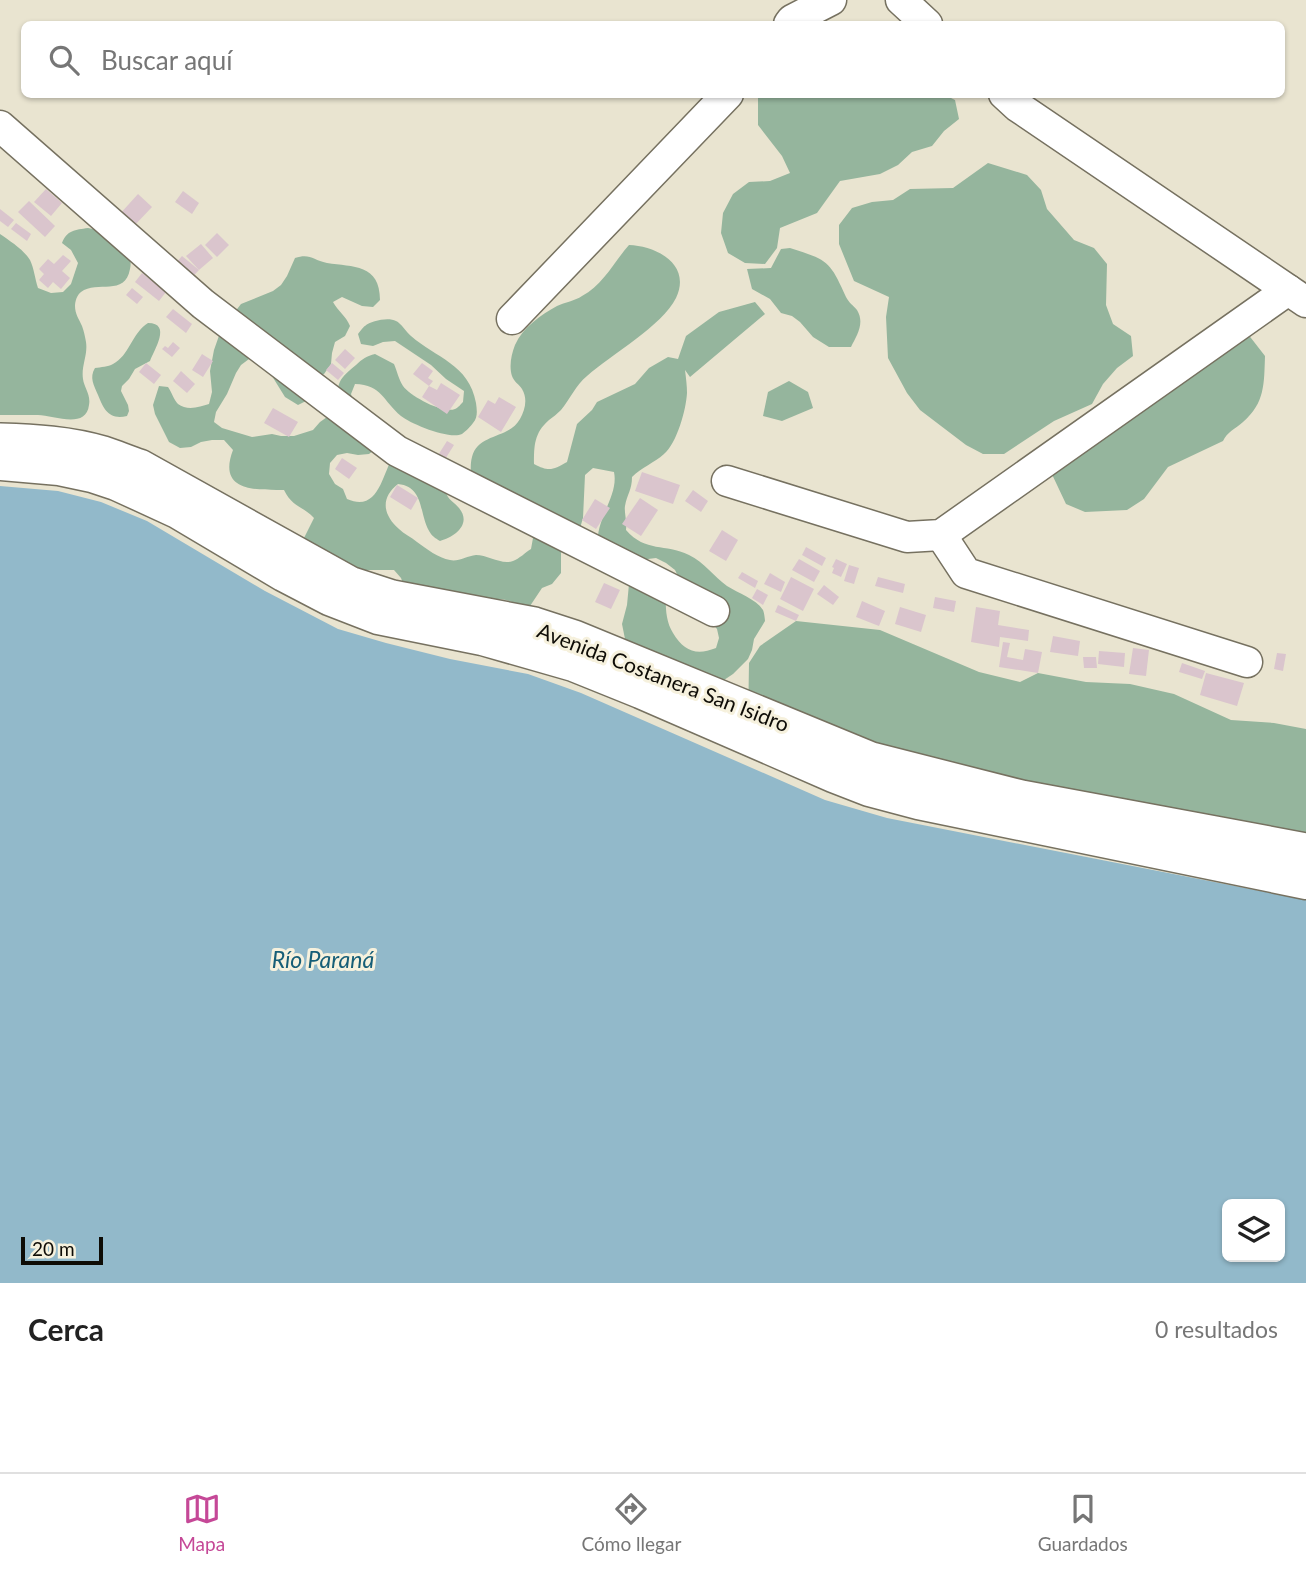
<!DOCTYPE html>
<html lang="es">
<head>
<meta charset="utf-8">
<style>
	:root { --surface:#fff; --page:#f6f6f6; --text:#222; --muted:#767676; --line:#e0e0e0; --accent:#c54897 }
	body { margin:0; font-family:Lato,sans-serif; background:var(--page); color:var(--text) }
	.controls { position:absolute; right:21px; bottom:21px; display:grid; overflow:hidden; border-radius:10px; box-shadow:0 2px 5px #0004 }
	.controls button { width:63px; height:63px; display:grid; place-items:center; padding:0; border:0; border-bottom:2px solid var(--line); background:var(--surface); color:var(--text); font:35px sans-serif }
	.scale { position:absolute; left:21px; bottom:18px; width:82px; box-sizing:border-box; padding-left:7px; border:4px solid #0e0c06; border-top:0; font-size:19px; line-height:24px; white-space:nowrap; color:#0e0c06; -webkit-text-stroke:5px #f6f1dd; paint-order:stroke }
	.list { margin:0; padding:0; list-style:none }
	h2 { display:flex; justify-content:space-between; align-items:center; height:91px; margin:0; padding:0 28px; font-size:30px }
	h2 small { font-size:23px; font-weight:400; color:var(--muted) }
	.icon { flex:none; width:38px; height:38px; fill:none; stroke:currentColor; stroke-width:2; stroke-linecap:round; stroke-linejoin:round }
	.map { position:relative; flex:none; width:1306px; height:1283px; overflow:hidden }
	.search { position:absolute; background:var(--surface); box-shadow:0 2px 5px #0004; left:21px; right:21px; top:21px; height:77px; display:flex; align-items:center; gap:18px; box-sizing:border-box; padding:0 24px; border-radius:10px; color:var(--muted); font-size:26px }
	.sheet { height:189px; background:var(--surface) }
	nav { display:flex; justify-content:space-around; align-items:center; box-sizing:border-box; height:98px; border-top:2px solid var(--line); background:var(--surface); font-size:19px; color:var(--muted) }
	nav a { display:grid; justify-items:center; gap:4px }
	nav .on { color:var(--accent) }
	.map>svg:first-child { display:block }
	.forest { fill:#95b59d }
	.water { fill:#92b9ca; fill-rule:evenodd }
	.building { fill:#dac5cd }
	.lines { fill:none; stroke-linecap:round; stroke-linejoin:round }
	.minor-casing { stroke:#767160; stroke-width:33 }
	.major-casing { stroke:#767160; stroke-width:40 }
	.minor { stroke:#fff; stroke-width:30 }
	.major { stroke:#fff; stroke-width:37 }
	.labels { text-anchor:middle; stroke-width:6; stroke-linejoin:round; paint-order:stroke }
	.street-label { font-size:21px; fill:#0e0c06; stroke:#f6f1dd }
	.water-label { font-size:23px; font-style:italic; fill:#165e77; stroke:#f6f1dd }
</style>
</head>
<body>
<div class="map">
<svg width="1306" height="1283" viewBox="0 0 1306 1283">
	<rect width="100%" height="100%" fill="#e9e4d0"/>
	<g class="forest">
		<polygon points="943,94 955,100 959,119 944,131 932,146 912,152 898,165 880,174 840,181 817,213 780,228 777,248 765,264 745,263 728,253 721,233 723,213 733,194 749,182 770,181 790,173 782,156 758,125 758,95"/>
		<polygon points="988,163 1027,175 1041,190 1047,209 1074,240 1094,248 1107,264 1106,305 1113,324 1131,336 1133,356 1117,368 1103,384 1092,404 1054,421 1004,454 983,454 966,445 920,410 907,393 888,358 886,317 889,297 854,281 839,244 839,225 852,208 872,202 893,200 910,189 953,188"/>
		<path d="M88,228C102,231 105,233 116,242C125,250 133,256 130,269C125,297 97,280 81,292C77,295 75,301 75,306C75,314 79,319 82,326C84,331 85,337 86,342C88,355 81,366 83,379C84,387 91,395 89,405C86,430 53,415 38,415C25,415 13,415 0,415V234C10,241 24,250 30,260C34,268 35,279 38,288L51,293L63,292L71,284L78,263L71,250L62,243C67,230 75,230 88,228Z"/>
		<path d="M629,245C656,246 692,264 676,298C662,326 612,354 587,376C576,385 570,399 561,410C557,414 553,417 549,420C534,433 534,446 534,464C549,472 553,470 567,462L577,424L592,410L597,402L635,384L649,368L668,357L678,359L686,336L719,312L755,302L765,314L690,377L685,370C686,378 687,386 687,393C686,410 677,443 664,454C654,463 642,467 632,477C632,490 627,494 625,506C624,512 627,521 626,530C646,553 665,543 689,555C704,562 714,577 727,586C738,593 756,599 763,610C764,612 765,619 765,621L754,639L752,650L748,659L733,674L724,680H713L626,644L622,624L627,605L629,584L666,582C666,594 665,606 667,617C668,623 670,628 673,633C684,651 696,656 716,648L719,638L717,629L710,621L680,580L675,570L666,563L656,558L624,562L598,545C595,519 619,496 614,472L593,468L585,475L583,518L580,528L565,543L561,553V573L552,584L542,588L530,606C512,606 508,595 489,601L405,589L401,578L394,570H362L339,576L303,540L314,518C303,506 292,507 284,490C256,490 217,492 233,450L224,440H212L201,442L191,447L180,448L169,442L155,414L153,405L159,386L168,387C171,391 174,400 178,404C187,411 200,407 209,404L212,392L210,371L214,350L221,330L241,304L273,291L281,285L287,276L295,258C310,253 313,260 327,263C353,267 380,264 380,300L373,307L362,306L342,297L333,302C338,311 346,316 350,326L345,336L335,342L332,353L331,364L324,374L315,379L308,400L298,405L285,397L267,368L260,361L249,359L241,365L236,373L227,394L216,412L214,422L222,428L252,437L272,434L281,436H294L313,430L320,422L337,410C338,384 335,382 356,365C362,359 367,356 375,354L394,364C397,371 399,380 403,386C410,396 443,414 455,409C458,408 461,404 463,402L464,391L446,379L431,365L395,341L383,342L373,346L361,344L358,334C358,334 364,326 365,326C371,321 388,317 396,321C401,323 406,332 411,336C436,358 469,364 476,403C477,410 478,418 473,423C471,426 465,432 462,434C450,440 411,424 401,416C383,401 382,385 355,384L351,394L354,404L378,447L369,454L358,455L347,453L337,455L330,463L329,474L335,484L343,489L347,499C379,513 382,474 393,457L440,479C442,484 444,490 447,495C449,500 455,503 459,508C472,524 455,537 440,541C438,540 432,536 431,534C418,516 426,487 398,484C380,498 383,515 399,529C404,534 411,537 417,542C427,549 438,558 450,560C458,562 467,556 476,555C488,555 501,565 513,561C519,559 526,552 531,549L533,538L527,530L471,479C471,472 470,464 472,457C478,433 509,439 520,419C525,410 528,399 522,389C519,384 514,382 512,376C509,367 511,355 515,345C523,327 541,315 557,306C565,302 575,301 582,296C603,285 614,262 629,245Z"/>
		<path d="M790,248C828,260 830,261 846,297C849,303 853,305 857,310C865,323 857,335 851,347H829L813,337L800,322L792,316L781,313L770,299L752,289L747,269L771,268L781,249Z"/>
		<path d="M148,323C172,323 154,350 150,361L135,369L129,379L122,386L121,391L128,405L129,411L127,416C109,420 104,410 98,395C94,385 89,378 95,368C101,367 108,367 113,364C129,356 132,333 148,323Z"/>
		<path d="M1244,329L1265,356C1264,384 1265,403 1243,422C1235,429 1227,432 1223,441L1168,467L1144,499L1127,510L1085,512L1066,504L1049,468Z"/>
		<polygon points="789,381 808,392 813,408 782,421 763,416 768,392"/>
		<polygon points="796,621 880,630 979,672 1020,682 1038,673 1086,682 1130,684 1174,694 1231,720 1274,723 1306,729 1306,844 748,725 749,663 760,646"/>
	</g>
	<path class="water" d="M0,486L58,491L101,502L147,521L265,591L338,629L386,643L450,659L528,674L581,693L825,800L887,818L1306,900V1283H0ZM1227,1204H1280V1257H1227Z"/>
	<g class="building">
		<polygon points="46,189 62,203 51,216 34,202"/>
		<polygon points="183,191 199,203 192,214 175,202"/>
		<polygon points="138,194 152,207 133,227 119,215"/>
		<polygon points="29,201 55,226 45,237 18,212"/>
		<polygon points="0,209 14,220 8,227 0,221"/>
		<polygon points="16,223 31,234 27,241 11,229"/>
		<polygon points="217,233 229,245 217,257 205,245"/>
		<polygon points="201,244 213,258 199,270 186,256"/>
		<polygon points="63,255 71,261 62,271 70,278 61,289 53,282 48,288 39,280 44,274 39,269 48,259 54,264"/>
		<polygon points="182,256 199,270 185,285 169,271"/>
		<polygon points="142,273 166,292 159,301 135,282"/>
		<polygon points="132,288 143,297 137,304 126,295"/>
		<polygon points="173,309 192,324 186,333 166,317"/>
		<polygon points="173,342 180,348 172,357 162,349 165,346 168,348"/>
		<polygon points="345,349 355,358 345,369 335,360"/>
		<polygon points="202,354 213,361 203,377 192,370"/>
		<polygon points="146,363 161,375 154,384 139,372"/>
		<polygon points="332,363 344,373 338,380 326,370"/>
		<polygon points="422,363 433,371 428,378 433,381 429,386 413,374"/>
		<polygon points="181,371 195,384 187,393 173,381"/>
		<polygon points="441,383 460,395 447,414 422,397 429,386 437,390"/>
		<polygon points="499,397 516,407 501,432 478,417 488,400 495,404"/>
		<polygon points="273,408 298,422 289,437 264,423"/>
		<polygon points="447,441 454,445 442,464 435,460"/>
		<polygon points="342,458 357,468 349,479 335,469"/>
		<polygon points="642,472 680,485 673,504 635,491"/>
		<polygon points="397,485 418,498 411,510 390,497"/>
		<polygon points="693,490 708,501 701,512 685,501"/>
		<polygon points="640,498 658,510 641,536 622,524"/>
		<polygon points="595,499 610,508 596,529 582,520"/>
		<polygon points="722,530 738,540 726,561 709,551"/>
		<polygon points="806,547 826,558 822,566 802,555"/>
		<polygon points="799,559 820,571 814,582 792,570"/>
		<polygon points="836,559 847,564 841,577 832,573 834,568 832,567"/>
		<polygon points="849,565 859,568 854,584 844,581"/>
		<polygon points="742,572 758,581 755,588 738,578"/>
		<polygon points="770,573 785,582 781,592 764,584"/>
		<polygon points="791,577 814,589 803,611 780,599"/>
		<polygon points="878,577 905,584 903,593 875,586"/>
		<polygon points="604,583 620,590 611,609 595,602"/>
		<polygon points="824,585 839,597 833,605 817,594"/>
		<polygon points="757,589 768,595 763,605 752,598"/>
		<polygon points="935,597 956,601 954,612 933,608"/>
		<polygon points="862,601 885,611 879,626 856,617"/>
		<polygon points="778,605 799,615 796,621 775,612"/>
		<polygon points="900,607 926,615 921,632 895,624"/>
		<polygon points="976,607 1000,611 998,625 1029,630 1028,641 1000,637 999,647 971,642"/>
		<polygon points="1053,636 1080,641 1078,656 1050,652"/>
		<polygon points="1003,642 1010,643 1007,657 1023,660 1025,649 1042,652 1038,673 999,667"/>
		<polygon points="1133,648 1149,650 1146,676 1129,674"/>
		<polygon points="1099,651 1125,653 1124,667 1098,664"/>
		<polygon points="1277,653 1286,654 1283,671 1274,669"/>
		<polygon points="1083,657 1096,657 1097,668 1084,668"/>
		<polygon points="1182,663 1205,671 1202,679 1179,672"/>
		<polygon points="1206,673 1244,683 1237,706 1200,695"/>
	</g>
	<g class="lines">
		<g class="minor-casing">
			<g id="minor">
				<polyline points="901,0 927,24"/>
				<polyline points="789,24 792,20 831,0"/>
				<polyline points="1004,94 1017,106 1306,302"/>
				<polyline points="0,126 203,304 397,451 714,611"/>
				<polyline points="512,319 728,94"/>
				<polyline points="0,465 59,470 92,477 116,485 177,513 283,576 329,600 378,619 482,640 573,666 640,693 833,777 869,791 918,804 1306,884"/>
				<polyline points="727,481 907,537 941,535 1288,290"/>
				<polyline points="941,535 966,573 1247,662"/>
			</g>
		</g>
		<g class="major-casing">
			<path id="major" d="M0,442C35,443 69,445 103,455C115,459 127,464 139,468L349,585L392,599L534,626L574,639L871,761L1021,799L1306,852"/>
		</g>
		<use href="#minor" class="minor"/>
		<use href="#major" class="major"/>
	</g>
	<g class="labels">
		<g class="street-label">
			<text transform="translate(663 678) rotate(21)" y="7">Avenida Costanera San Isidro</text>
		</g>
		<g class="water-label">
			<text x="323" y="968">Río Paraná</text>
		</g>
	</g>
</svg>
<div class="controls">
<button><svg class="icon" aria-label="layers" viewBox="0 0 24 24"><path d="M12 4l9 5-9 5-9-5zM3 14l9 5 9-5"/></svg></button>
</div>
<div class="scale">20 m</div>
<div class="search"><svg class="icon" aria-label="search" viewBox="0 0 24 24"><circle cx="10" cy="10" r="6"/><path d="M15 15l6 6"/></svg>Buscar aquí</div>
</div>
<section class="sheet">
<h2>Cerca<small>0 resultados</small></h2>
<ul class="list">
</ul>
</section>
<nav>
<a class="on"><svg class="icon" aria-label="map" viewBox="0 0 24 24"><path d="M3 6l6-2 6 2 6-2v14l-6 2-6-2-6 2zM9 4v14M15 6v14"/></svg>Mapa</a>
<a><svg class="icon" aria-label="directions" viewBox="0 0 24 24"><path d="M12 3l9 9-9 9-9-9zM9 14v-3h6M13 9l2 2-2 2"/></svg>Cómo llegar</a>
<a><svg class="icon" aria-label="saved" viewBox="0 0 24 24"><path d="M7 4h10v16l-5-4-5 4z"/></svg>Guardados</a>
</nav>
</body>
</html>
